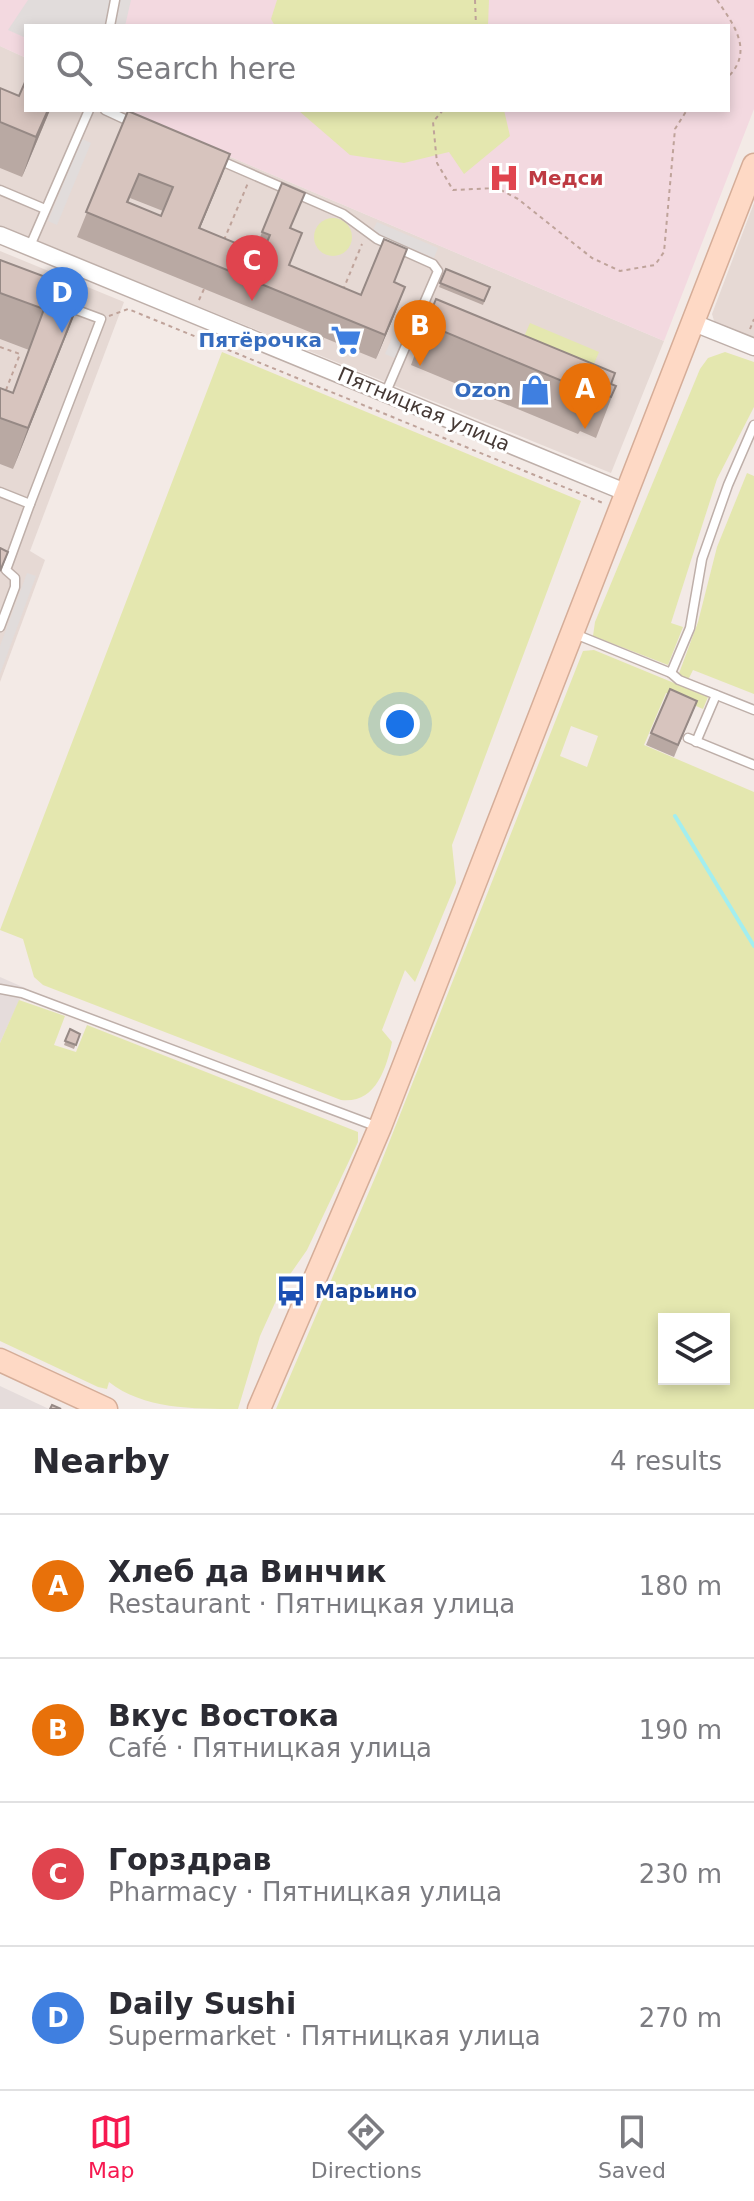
<!DOCTYPE html>
<html lang="en">
<head>
<meta charset="utf-8">
<style>
	:root { --surface:#fff; --page:#f2f2f3; --text:#2b2b33; --muted:#7c7c81; --line:#e1e1e2; --accent:#f61950 }
	body { margin:0; font-family:"DejaVu Sans",sans-serif; background:var(--page); color:var(--text) }
	.controls { position:absolute; right:24px; bottom:24px; display:grid; overflow:hidden; border-radius:0px; box-shadow:0 4px 12px #0003 }
	.controls button { width:72px; height:72px; display:grid; place-items:center; padding:0; border:0; border-bottom:2px solid var(--line); background:var(--surface); color:var(--text); font:40px sans-serif }
	.you { position:absolute; left:400px; top:724px; width:28px; height:28px; margin:-20px; border:6px solid #fff; border-radius:50%; background:#1a73e8; box-shadow:0 0 0 12px #1a73e833 }
	.badge { display:grid; place-items:center; width:52px; height:52px; border-radius:50%; background:var(--accent); color:#fff; font-size:26px; font-weight:700 }
	.pin { position:absolute; translate:-50% -66px; filter:drop-shadow(0 2px 4px #0008) }
	.pin::after { content:''; position:absolute; top:42px; width:28px; height:24px; background:inherit; clip-path:polygon(0 0,100% 0,50% 100%) }
	.list { margin:0; padding:0; list-style:none }
	h2 { display:flex; justify-content:space-between; align-items:center; height:104px; margin:0; padding:0 32px; font-size:34px }
	h2 small { font-size:26px; font-weight:400; color:var(--muted) }
	.list li { display:grid; grid-template-columns:52px 1fr auto; gap:24px; align-items:center; box-sizing:border-box; height:144px; padding:0 32px; border-top:2px solid var(--line) }
	.list b { display:block; font-size:30px; white-space:nowrap }
	.list p { margin:0; font-size:26px; white-space:nowrap; color:var(--muted) }
	.list em { font-size:26px; font-style:normal; color:var(--muted) }
	.icon { flex:none; width:44px; height:44px; fill:none; stroke:currentColor; stroke-width:2; stroke-linecap:round; stroke-linejoin:round }
	.map { position:relative; flex:none; width:754px; height:1409px; overflow:hidden }
	.search { position:absolute; background:var(--surface); box-shadow:0 4px 12px #0003; left:24px; right:24px; top:24px; height:88px; display:flex; align-items:center; gap:20px; box-sizing:border-box; padding:0 28px; border-radius:0px; color:var(--muted); font-size:30px }
	.sheet { height:680px; background:var(--surface) }
	nav { display:flex; justify-content:space-around; align-items:center; box-sizing:border-box; height:112px; border-top:2px solid var(--line); background:var(--surface); font-size:22px; color:var(--muted) }
	nav a { display:grid; justify-items:center; gap:4px }
	nav .on { color:var(--accent) }
	.map>svg:first-child { display:block }
	.residential { fill:#e6d9d4 }
	.industrial { fill:#e5dcdb }
	.medical { fill:#f3d9e0 }
	.green { fill:#e4e7af; fill-rule:evenodd }
	.parking { fill:#e1dcdb }
	.lines { fill:none; stroke-linecap:round; stroke-linejoin:round }
	.stream { stroke:#a3eeef; stroke-width:4 }
	.lane-casing { stroke:#beafa9; stroke-width:11 }
	.street-casing { stroke:#beafa9; stroke-width:19 }
	.secondary-casing { stroke:#d5ad98; stroke-width:25 }
	.path { stroke:#bfa39a; stroke-width:2; stroke-dasharray:4 4; stroke-linecap:butt }
	.lane { stroke:#fff; stroke-width:8 }
	.street { stroke:#fff; stroke-width:16 }
	.secondary { stroke:#fed9c5; stroke-width:22 }
	.wall { fill:#b9a9a3; fill-rule:evenodd }
	.shaded-wall { fill:#968985 }
	.building { fill:#d7c4be; stroke:#968985; stroke-width:2; fill-rule:evenodd }
	.labels { text-anchor:middle; stroke-width:6; stroke-linejoin:round; paint-order:stroke }
	.health-label { font-size:20px; font-weight:bold; fill:#be3a42; stroke:#fff; text-anchor:start }
	.shop-label { font-size:20px; font-weight:bold; fill:#366cbe; stroke:#fff; text-anchor:end }
	.street-label { font-size:20px; fill:#453935; stroke:#fff }
	.transit-label { font-size:20px; font-weight:bold; fill:#164399; stroke:#fff; text-anchor:start }
</style>
</head>
<body>
<div class="map">
<svg width="754" height="1409" viewBox="0 0 754 1409">
	<rect width="100%" height="100%" fill="#f3eae6"/>
	<g class="residential">
		<polygon points="0,46 26,58 26,110 120,110 664,341 611,473 0,226"/>
		<polygon points="754,203 754,341 715,324 712,314"/>
		<polygon points="0,251 124,302 30,551 45,560 0,682"/>
	</g>
	<g class="industrial">
		<polygon points="0,977 25,988 0,1043"/>
		<polygon points="0,1386 49,1409 0,1409"/>
	</g>
	<polygon class="medical" points="0,0 754,0 754,109 664,341 120,110 728,110 728,26 26,26 26,58 0,46"/>
	<g class="green">
		<polygon points="277,0 489,0 488,26 275,26 271,19"/>
		<polygon points="504,110 510,136 464,174 449,152 404,163 350,155 299,111"/>
		<circle cx="333" cy="237" r="19"/>
		<polygon points="530,323 599,352 588,378 519,348"/>
		<path d="M222,352L581,501L452,845L456,883L415,982L405,970L382,1030L392,1042C386,1070 375,1104 341,1100L43,985L34,977L23,939L0,930Z"/>
		<polygon points="725,352 754,362 754,407 717,479 671,623 683,627 668,665 593,636 595,622 700,369 708,358"/>
		<polygon points="747,473 754,476 754,694 693,670 688,680 678,676 698,622 717,547"/>
		<path d="M594,650L708,697L703,709L666,693L644,745L754,792V1409H276L377,1173L583,651ZM571,726L598,736L587,767L560,756ZM664,1319H724V1379H664Z"/>
		<path d="M19,1000L65,1016L54,1045L76,1052L87,1025L358,1132V1142L307,1250L284,1283L260,1336L238,1409C193,1409 143,1409 109,1382L107,1389L98,1387L0,1341V1043Z"/>
	</g>
	<g class="parking">
		<polygon points="28,0 131,0 125,26 26,26 26,38 8,30"/>
		<polygon points="82,139 91,143 57,225 48,221"/>
		<polygon points="377,222 438,248 434,258 372,232"/>
		<polygon points="405,307 414,311 395,358 385,354"/>
		<polygon points="27,573 36,576 0,674 0,646"/>
	</g>
	<g class="lines">
		<polyline class="stream" points="675,816 754,946"/>
		<g class="lane-casing">
			<g id="lane">
				<polyline points="110,26 115,0"/>
				<polyline points="105,110 133,123"/>
				<polyline points="219,160 343,214 377,239 433,264 438,271 419,315"/>
				<polyline points="0,190 45,209"/>
				<polyline points="30,246 89,110"/>
				<polyline points="386,392 419,315 436,321"/>
				<polyline points="0,492 30,504 101,319 66,306"/>
				<polyline points="0,627 15,587 15,578 6,570 30,504"/>
				<polyline points="575,634 671,673 690,628 702,559 728,485 754,425"/>
				<polyline points="671,673 679,680 754,710"/>
				<polyline points="688,738 754,765"/>
				<polyline points="696,742 716,695"/>
				<polyline points="0,989 22,993 378,1127"/>
			</g>
		</g>
		<g class="street-casing">
			<g id="street">
				<polyline points="0,235 625,492"/>
				<polyline points="694,323 754,347"/>
			</g>
		</g>
		<g class="secondary-casing">
			<g id="secondary">
				<polyline points="0,1360 106,1409"/>
				<polyline points="259,1409 380,1127 754,165"/>
			</g>
		</g>
		<g class="path">
			<polyline points="475,0 476,26"/>
			<path d="M717,0C734,25 754,51 728,77"/>
			<polyline points="443,110 433,122 437,163 453,190 497,188 518,199 592,258 620,271 655,265 664,252 675,129 687,110"/>
			<polyline points="224,240 248,183"/>
			<polyline points="343,290 362,244"/>
			<polyline points="199,300 204,289"/>
			<polyline points="109,316 128,309 603,503"/>
			<polyline points="750,329 754,319"/>
			<polyline points="0,347 20,354 6,390"/>
			<polyline points="319,348 323,338"/>
		</g>
		<use href="#lane" class="lane"/>
		<use href="#street" class="street"/>
		<use href="#secondary" class="secondary"/>
	</g>
	<g class="wall">
		<polygon points="0,88 19,96 26,110 50,110 22,177 0,168"/>
		<path d="M128,111L230,154L200,228L255,251L262,232L291,229L290,265L361,295L395,282L396,311L376,359L77,237ZM130,198L163,211L161,216L128,203Z"/>
		<polygon points="0,260 83,291 13,469 0,464 0,388 13,393 29,350 0,339"/>
		<polygon points="446,269 490,287 483,305 439,287"/>
		<polygon points="426,324 616,386 596,438 580,431 578,434 411,365"/>
		<polygon points="697,701 674,757 646,745 651,733"/>
		<polygon points="70,1029 80,1034 74,1049 64,1045"/>
	</g>
	<g class="shaded-wall">
		<polygon points="48,110 50,110 22,177 36,137"/>
		<polygon points="230,154 221,178 190,252 199,228"/>
		<polygon points="405,287 396,311 376,359 385,335"/>
		<polygon points="83,291 68,331 13,469 28,428"/>
	</g>
	<g class="building">
		<polygon points="26,80 26,110 48,110 36,137 0,122 0,88 19,96"/>
		<path d="M128,111L230,154L199,228L262,254L270,235L262,232L282,183L305,193L290,228L302,233L289,265L361,295L384,239L407,249L394,282L405,287L385,335L86,212ZM139,174L173,187L161,216L127,202Z"/>
		<polygon points="0,260 83,291 28,428 0,418 0,388 13,393 44,309 0,293"/>
		<polygon points="446,269 490,287 484,301 440,283"/>
		<polygon points="436,299 615,373 611,384 616,386 611,397 594,390 593,394 426,324"/>
		<polygon points="0,548 8,552 0,571"/>
		<polygon points="670,689 697,701 678,745 651,733"/>
		<polygon points="70,1029 80,1034 76,1045 65,1041"/>
		<polygon points="52,1405 61,1409 50,1409"/>
	</g>
	<defs>
		<g id="hospital-bare" transform="scale(2.4)"><path d="M-5-5h3v3.5h4V-5h3V5h-3V1.5h-4V5h-3Z" fill="#e0444e" stroke="#fff" stroke-width="2.5" paint-order="stroke"/></g>
		<g id="supermarket-bare" transform="scale(2.4)"><path d="M-6-5.5h2.5l.6 2H6L4.5 2H-2.5L-4.4-4H-6ZM-1.5 3.2a1.3 1.3 0 1 0 .1 0ZM3 3.2a1.3 1.3 0 1 0 .1 0Z" fill="#3f7fe0" stroke="#fff" stroke-width="2.5" paint-order="stroke"/></g>
		<g id="shop-bare" transform="scale(2.4)"><path d="M-5-2.5h2.3a2.7 3.5 0 0 1 5.4 0H5L5.5 6h-11ZM-1.5-2.5h3a1.5 2.3 0 0 0-3 0Z" fill="#3f7fe0" stroke="#fff" stroke-width="2.5" paint-order="stroke"/></g>
		<g id="bus-bare" transform="scale(2.4)"><path d="M-5-6H5V4H4V6H2V4H-2V6H-4V4H-5ZM-3.5-4V0h7V-4ZM-3.5 1.2v1.5H-2V1.2ZM2 1.2v1.5H3.5V1.2Z" fill="#1a4fb4" stroke="#fff" stroke-width="2.5" paint-order="stroke"/></g>
	</defs>
	<g fill-rule="evenodd">
		<use href="#hospital-bare" x="504" y="178"/>
		<use href="#supermarket-bare" x="346" y="340"/>
		<use href="#shop-bare" x="535" y="390"/>
		<use href="#bus-bare" x="291" y="1291"/>
	</g>
	<g class="labels">
		<g class="health-label">
			<text x="528" y="185">Медси</text>
		</g>
		<g class="shop-label">
			<text x="322" y="347">Пятёрочка</text>
			<text x="511" y="397">Ozon</text>
		</g>
		<g class="street-label">
			<text transform="translate(424 409) rotate(23)" y="7">Пятницкая улица</text>
		</g>
		<g class="transit-label">
			<text x="315" y="1298">Марьино</text>
		</g>
	</g>
</svg>
<div class="controls">
<button><svg class="icon" aria-label="layers" viewBox="0 0 24 24"><path d="M12 4l9 5-9 5-9-5zM3 14l9 5 9-5"/></svg></button>
</div>
<div class="you"></div>
<div class="pin badge" style="left:585px;top:429px;background:#e8710a">A</div>
<div class="pin badge" style="left:420px;top:366px;background:#e8710a">B</div>
<div class="pin badge" style="left:252px;top:301px;background:#e0444e">C</div>
<div class="pin badge" style="left:62px;top:333px;background:#3f7fe0">D</div>
<div class="search"><svg class="icon" aria-label="search" viewBox="0 0 24 24"><circle cx="10" cy="10" r="6"/><path d="M15 15l6 6"/></svg>Search here</div>
</div>
<section class="sheet">
<h2>Nearby<small>4 results</small></h2>
<ul class="list">
<li><span class="badge" style="background:#e8710a">A</span><div><b>Хлеб да Винчик</b><p>Restaurant · Пятницкая улица</p></div><em>180 m</em></li>
<li><span class="badge" style="background:#e8710a">B</span><div><b>Вкус Востока</b><p>Café · Пятницкая улица</p></div><em>190 m</em></li>
<li><span class="badge" style="background:#e0444e">C</span><div><b>Горздрав</b><p>Pharmacy · Пятницкая улица</p></div><em>230 m</em></li>
<li><span class="badge" style="background:#3f7fe0">D</span><div><b>Daily Sushi</b><p>Supermarket · Пятницкая улица</p></div><em>270 m</em></li>
</ul>
</section>
<nav>
<a class="on"><svg class="icon" aria-label="map" viewBox="0 0 24 24"><path d="M3 6l6-2 6 2 6-2v14l-6 2-6-2-6 2zM9 4v14M15 6v14"/></svg>Map</a>
<a><svg class="icon" aria-label="directions" viewBox="0 0 24 24"><path d="M12 3l9 9-9 9-9-9zM9 14v-3h6M13 9l2 2-2 2"/></svg>Directions</a>
<a><svg class="icon" aria-label="saved" viewBox="0 0 24 24"><path d="M7 4h10v16l-5-4-5 4z"/></svg>Saved</a>
</nav>
</body>
</html>
